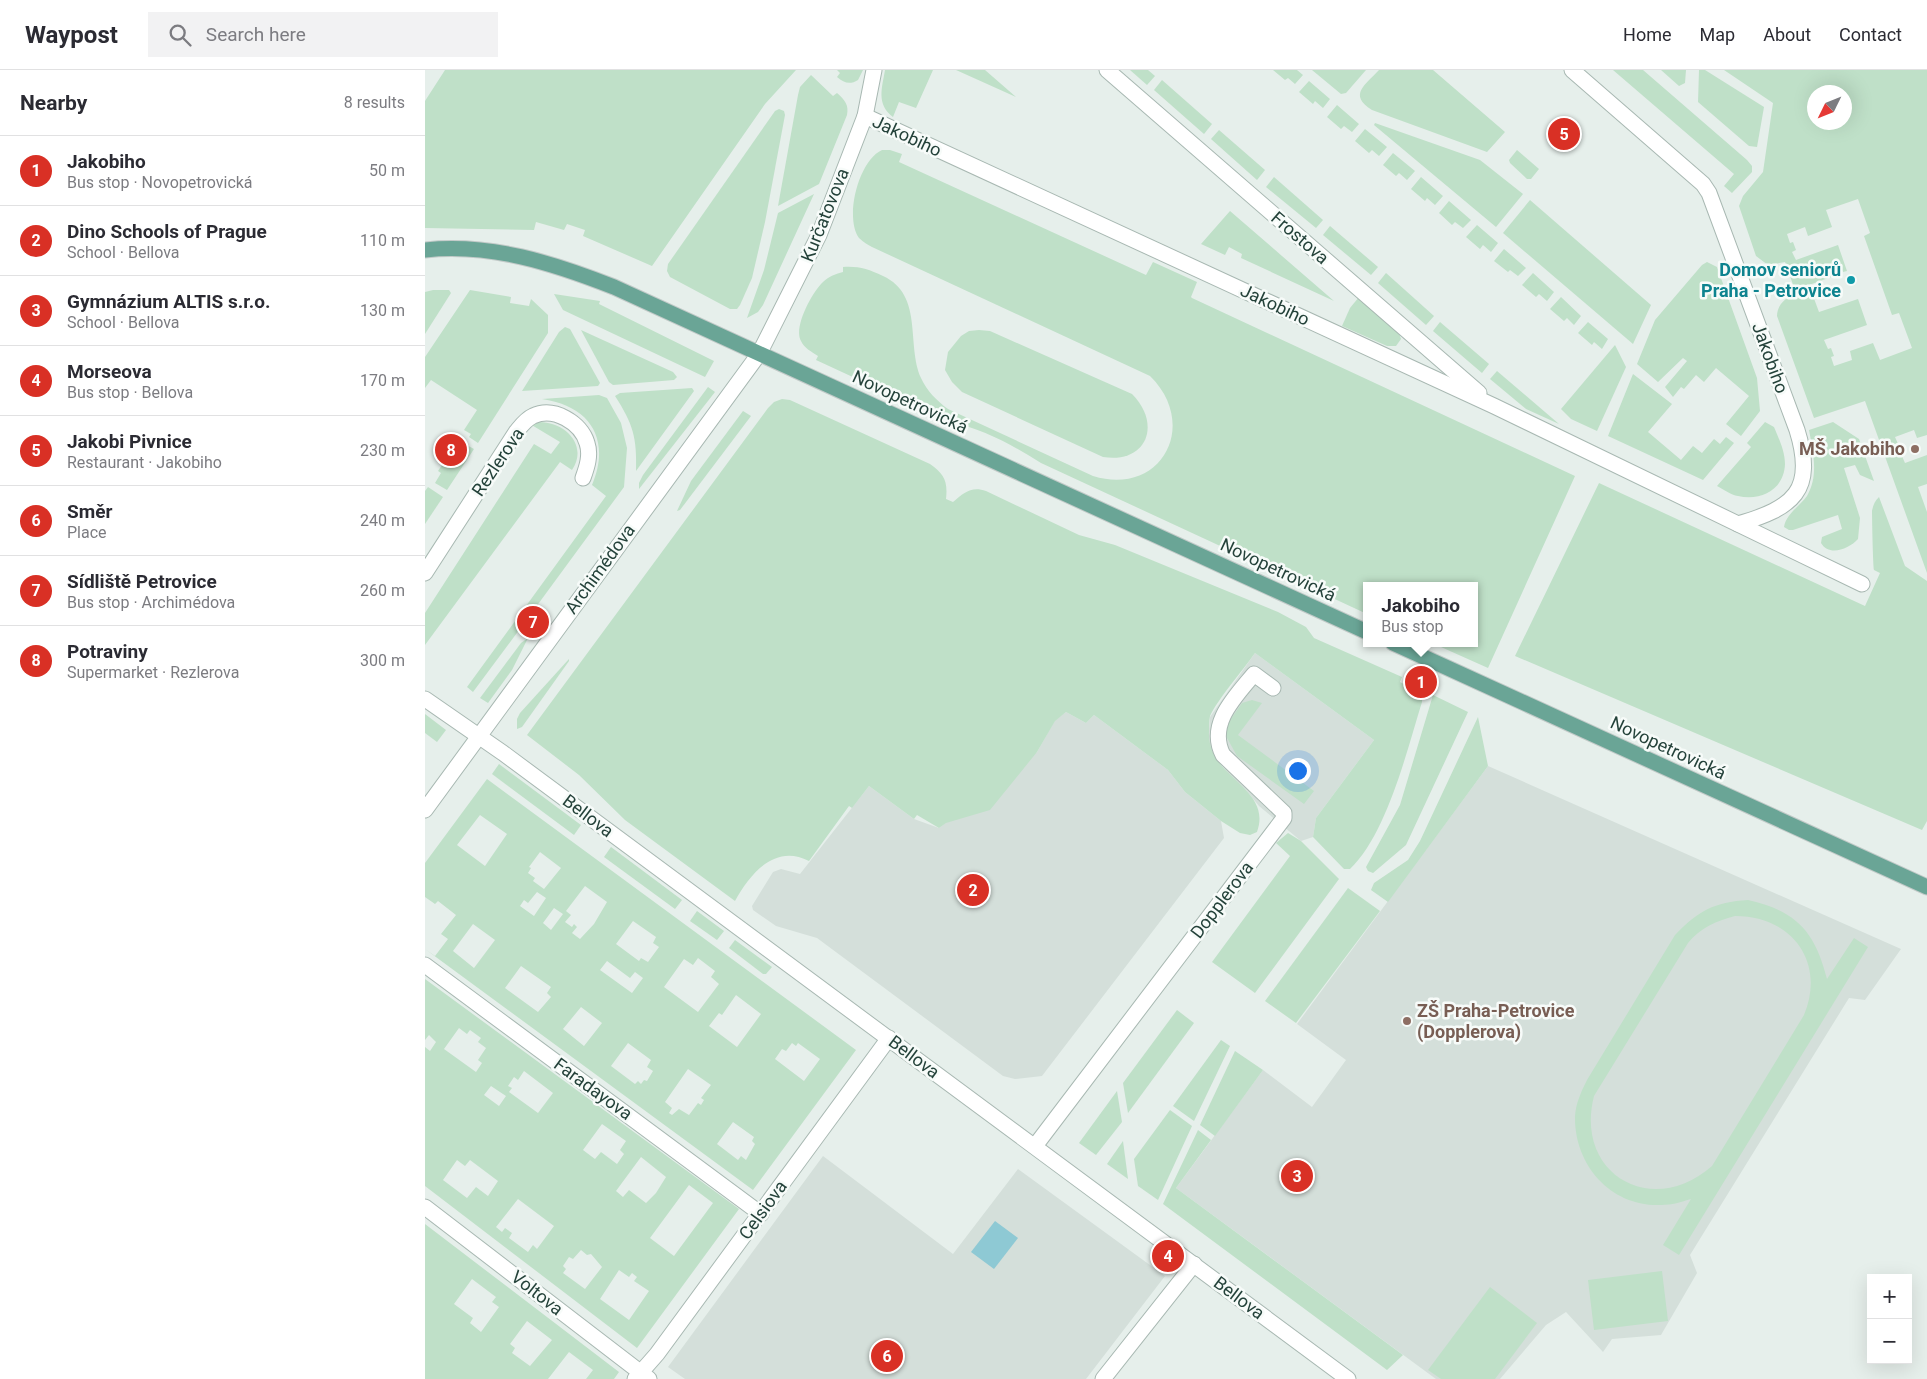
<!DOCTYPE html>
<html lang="en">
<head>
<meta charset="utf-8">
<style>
	:root { --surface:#fff; --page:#f2f2f3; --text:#2b2b33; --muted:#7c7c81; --line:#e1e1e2; --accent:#d93025 }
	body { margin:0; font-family:Roboto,sans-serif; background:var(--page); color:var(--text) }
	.controls { position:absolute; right:15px; bottom:15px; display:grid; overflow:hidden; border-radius:0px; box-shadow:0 5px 20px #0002 }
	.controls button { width:45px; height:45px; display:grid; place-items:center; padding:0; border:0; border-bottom:1px solid var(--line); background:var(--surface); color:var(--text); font:25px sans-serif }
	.compass { position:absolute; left:1382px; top:15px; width:45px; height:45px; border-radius:50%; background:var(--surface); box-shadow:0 5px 20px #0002; rotate:227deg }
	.you { position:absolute; left:872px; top:700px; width:18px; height:18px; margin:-12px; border:4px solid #fff; border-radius:50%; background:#1a73e8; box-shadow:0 0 0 8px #1a73e833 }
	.badge { display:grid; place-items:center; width:32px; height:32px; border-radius:50%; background:var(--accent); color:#fff; font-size:16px; font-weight:700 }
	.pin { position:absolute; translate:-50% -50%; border:2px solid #fff; box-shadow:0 1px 5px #0006 }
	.popup { position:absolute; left:938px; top:512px; width:115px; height:65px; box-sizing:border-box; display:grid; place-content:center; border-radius:0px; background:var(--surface); filter:drop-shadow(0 1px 4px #0005); font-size:16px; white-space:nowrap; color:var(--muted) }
	.popup b { font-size:19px; color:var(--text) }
	.popup::after { content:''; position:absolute; left:50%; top:100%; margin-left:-10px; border:10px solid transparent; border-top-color:var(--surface) }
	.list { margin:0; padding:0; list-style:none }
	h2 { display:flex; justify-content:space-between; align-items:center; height:65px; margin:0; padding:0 20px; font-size:21px }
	h2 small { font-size:16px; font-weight:400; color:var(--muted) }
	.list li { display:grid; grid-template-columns:32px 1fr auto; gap:15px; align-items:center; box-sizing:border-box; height:70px; padding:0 20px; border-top:1px solid var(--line) }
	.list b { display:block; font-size:19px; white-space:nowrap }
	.list p { margin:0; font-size:16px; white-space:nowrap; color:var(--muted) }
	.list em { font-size:16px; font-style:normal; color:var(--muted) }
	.icon { flex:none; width:28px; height:28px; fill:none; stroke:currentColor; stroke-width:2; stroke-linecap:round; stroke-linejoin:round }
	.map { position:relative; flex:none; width:1502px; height:1309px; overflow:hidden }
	header { display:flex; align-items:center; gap:30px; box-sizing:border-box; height:70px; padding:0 25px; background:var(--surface); border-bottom:1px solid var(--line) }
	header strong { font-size:24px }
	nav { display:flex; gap:28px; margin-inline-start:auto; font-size:18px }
	.search { width:350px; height:45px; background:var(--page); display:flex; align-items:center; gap:12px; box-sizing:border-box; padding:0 18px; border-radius:0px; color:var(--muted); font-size:19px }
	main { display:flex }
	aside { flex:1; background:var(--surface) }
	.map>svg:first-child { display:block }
	.built { fill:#d4dfda }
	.green { fill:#bfe0c8; fill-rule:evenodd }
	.water { fill:#8ec9d4 }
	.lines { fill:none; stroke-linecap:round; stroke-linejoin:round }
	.minor-casing { stroke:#a8b8b2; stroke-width:17 }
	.major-casing { stroke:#c2cac8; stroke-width:17 }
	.minor { stroke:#fff; stroke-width:15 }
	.major { stroke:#6aa596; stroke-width:15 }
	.culture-dot { fill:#0f9aa8; stroke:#f7fbf9; stroke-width:2 }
	.education-dot { fill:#8d6e63; stroke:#f7fbf9; stroke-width:2 }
	.labels { text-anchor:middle; stroke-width:5; stroke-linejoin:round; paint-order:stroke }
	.street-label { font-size:18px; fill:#24423a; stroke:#f7fbf9 }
	.culture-label { font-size:18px; font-weight:bold; fill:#0d838f; stroke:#f7fbf9; text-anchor:end }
	.education-label { font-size:18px; font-weight:bold; fill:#785e54; stroke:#f7fbf9; text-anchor:end }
</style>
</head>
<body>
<header>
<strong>Waypost</strong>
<div class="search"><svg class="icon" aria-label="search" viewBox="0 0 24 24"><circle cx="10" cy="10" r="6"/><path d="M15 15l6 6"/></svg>Search here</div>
<nav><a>Home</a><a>Map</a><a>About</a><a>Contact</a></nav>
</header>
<main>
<aside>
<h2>Nearby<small>8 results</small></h2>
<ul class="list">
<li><span class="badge">1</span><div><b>Jakobiho</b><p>Bus stop · Novopetrovická</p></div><em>50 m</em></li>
<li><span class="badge">2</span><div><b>Dino Schools of Prague</b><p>School · Bellova</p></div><em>110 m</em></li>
<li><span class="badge">3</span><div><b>Gymnázium ALTIS s.r.o.</b><p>School · Bellova</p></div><em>130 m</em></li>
<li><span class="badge">4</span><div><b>Morseova</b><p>Bus stop · Bellova</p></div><em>170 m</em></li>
<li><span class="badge">5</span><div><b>Jakobi Pivnice</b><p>Restaurant · Jakobiho</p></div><em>230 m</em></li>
<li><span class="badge">6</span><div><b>Směr</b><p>Place</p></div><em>240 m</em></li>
<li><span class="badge">7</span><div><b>Sídliště Petrovice</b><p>Bus stop · Archimédova</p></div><em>260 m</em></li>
<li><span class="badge">8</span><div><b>Potraviny</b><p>Supermarket · Rezlerova</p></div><em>300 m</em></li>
</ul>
</aside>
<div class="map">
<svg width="1502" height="1309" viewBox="0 0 1502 1309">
	<rect width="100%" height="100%" fill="#e6efeb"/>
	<g class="built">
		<polygon points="830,583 949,670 891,748 888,767 876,771 834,736 821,720 806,708 783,675 785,647"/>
		<polygon points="641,642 661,653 669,645 743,700 760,722 796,751 799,768 617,1006 590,1009 578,1006 392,868 351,856 328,840 327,836 348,802 356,799 375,804 444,716 489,749 514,758 612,682 630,650"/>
		<polygon points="1063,696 1476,879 1440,930 1424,928 1265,1185 1272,1203 1236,1265 1187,1269 1178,1282 1141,1242 1121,1255 1075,1309 1011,1309 751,1118 838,1000 887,1037 921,990 872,954"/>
		<polygon points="398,1086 528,1184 593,1099 740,1206 661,1309 260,1309 243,1297"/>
	</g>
	<g class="green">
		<polygon points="20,0 371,0 340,34 227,196 158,166 160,160 142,154 139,160 111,152 109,160 0,158 0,31"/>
		<path d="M412,0H438L433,10C425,15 419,13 412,7L415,3Z"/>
		<path d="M460,0H508L491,38L474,32L468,47C451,34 457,18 460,0Z"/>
		<polygon points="531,0 560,0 591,27"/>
		<polygon points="705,0 723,0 730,6 722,15"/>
		<polygon points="848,0 872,0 878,5 870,14 863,8 860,10"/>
		<polygon points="887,0 941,0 921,23 916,24"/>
		<path d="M954,0H1008L1080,62L1062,82L947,40C923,25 940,15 954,0Z"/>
		<polygon points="1188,0 1218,0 1322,90 1327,96 1327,102 1307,123 1299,116 1309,104"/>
		<polygon points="1236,0 1261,0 1260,13 1254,16"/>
		<polygon points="1274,0 1280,0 1339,37 1332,77 1324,76 1273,32"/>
		<path d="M1299,0H1502V365L1492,368L1489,360L1470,367L1474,376L1477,375L1480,382L1476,384L1480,393L1502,385V414L1493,417L1502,442V503L1440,331L1389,348L1352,246C1352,235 1361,227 1371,223L1360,192L1343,195L1331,186L1314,136L1318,126L1338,102L1348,33ZM1420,22V52H1390V22ZM1433,129L1445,163L1439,166L1467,245L1474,243L1487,278L1455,290L1448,273L1425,281L1427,290L1409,296L1406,287L1409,286L1406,278L1403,279L1399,270L1442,255L1433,229L1394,242L1384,215L1409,206L1407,200L1415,197L1418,202L1422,201L1413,175L1371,190L1367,182L1371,180L1368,172L1365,173L1362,164L1380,157L1383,166L1407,157L1401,140Z"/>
		<path d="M386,5L408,26L412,23C420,30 424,35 422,45L394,114L353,136L373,25L375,17Z"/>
		<polygon points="737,10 787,54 779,64 729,20"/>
		<polygon points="884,11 905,29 898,38 890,31 888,34 874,22"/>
		<polygon points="912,35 934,54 927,62 919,56 916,59 902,47"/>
		<polygon points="354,39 359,41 360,45 340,152 327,208 315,235 312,239 305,239 245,207 242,201 243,194 350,41"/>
		<polygon points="950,53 1055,90 1098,124 1071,157 949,55"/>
		<polygon points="940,59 962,77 954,86 947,80 944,83 930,71"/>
		<polygon points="794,60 840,100 832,110 786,69"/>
		<path d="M457,80H465L477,84L474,92L721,205L728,192L772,212L766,227L767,228L1150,406L1063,598L1007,573H1050V516H942V544L616,393C587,375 559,359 525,352L391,290L393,286C387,282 379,278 376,271C368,258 387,222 398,212C404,206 411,204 418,202V197C434,196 443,199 458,206C499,225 481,274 496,308C502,321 512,331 523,339L668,406C736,427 775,355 725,306L447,177C443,175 438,172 434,168C419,147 434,90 457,80Z"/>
		<polygon points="1092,80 1114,99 1106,109 1102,109 1085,93 1084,90"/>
		<polygon points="968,83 990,101 982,110 974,103 971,106 958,95"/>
		<polygon points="849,107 898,150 891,158 841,117"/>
		<polygon points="996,107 1018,126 1010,135 1002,128 1000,131 986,119"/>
		<polygon points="389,124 338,235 333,242 322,248 339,200 353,143"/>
		<polygon points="1105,130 1226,235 1208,274 1078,163"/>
		<polygon points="1024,131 1046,150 1038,158 1030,152 1027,155 1014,143"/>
		<polygon points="805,141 909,231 816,188 817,184 804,177 800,185 776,174"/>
		<polygon points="1052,155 1073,173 1066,182 1058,175 1055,179 1041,167"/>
		<polygon points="905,156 953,197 946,205 898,165"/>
		<polygon points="1079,179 1101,198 1093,206 1085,200 1083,202 1069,191"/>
		<polygon points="1282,192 1292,197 1332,308 1335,341 1316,366 1301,354 1324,326 1291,298 1279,312 1271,305 1259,319 1256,317 1248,327 1240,317 1262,291 1258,288 1233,312 1212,294 1230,250 1277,195"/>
		<polygon points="961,203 1009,246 1001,255 953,213"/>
		<polygon points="1108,203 1129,222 1122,231 1114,224 1111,227 1097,215"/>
		<polygon points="8,220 24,220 26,223 0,264 0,222"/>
		<polygon points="45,220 86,227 85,233 104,236 106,229 123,245 123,263 53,373 44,367 46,364 39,360 52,340 6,310 0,318 0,287"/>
		<polygon points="129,224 175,231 174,234 289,291 280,307 138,240"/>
		<polygon points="934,227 974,263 976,269 971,276 962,276 917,256 925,238"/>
		<polygon points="1136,227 1156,246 1149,255 1142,248 1139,251 1125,239"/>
		<polygon points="1015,252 1064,294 1057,303 1008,261"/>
		<polygon points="1163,252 1183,269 1177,279 1169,272 1167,275 1153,263"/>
		<polygon points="140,257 145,259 175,313 173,316 97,321 134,262"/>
		<polygon points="156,260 248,302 252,307 249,310 188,315 184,312"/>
		<path d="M554,260L565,261L707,324C737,354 722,394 678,387L537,322L527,312L520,300L523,282L536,266L544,261Z"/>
		<polygon points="1190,275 1201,297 1172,361 1146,349 1136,339"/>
		<polygon points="1072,301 1134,354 1101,339 1065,309"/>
		<polygon points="1208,304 1247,334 1223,362 1256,390 1268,376 1277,383 1289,369 1295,374 1301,367 1309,373 1278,410 1183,366"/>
		<polygon points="283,317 290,322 214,419 214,413 218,405"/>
		<path d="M267,318L269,321L211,401C212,367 208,354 190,326L195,323Z"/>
		<path d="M174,325L182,328L196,353L202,378L199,417L111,537L107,534L97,549L100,552L48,622L42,617L181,426L167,415C186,370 166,336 117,329Z"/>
		<path d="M357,329L365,330L505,394C519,404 523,411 521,429L528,432C539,423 546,416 561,421L654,465L690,475L853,542L881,557L889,568L977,607L975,612L997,624V632C982,680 962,764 925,799H919L888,767L891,748L949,670L830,583C818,600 793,629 785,646C784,651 784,657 784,662C782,708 848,717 832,762L825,765L815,763L796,751L760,722L743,700L669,645L661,653L641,642L630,651L612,682L565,740L521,753L514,758L492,745L489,749L444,716L427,738L424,736L384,791C350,773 325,804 310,831L200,750L154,705L102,665L343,338L349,332Z"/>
		<polygon points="318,341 326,346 255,440 252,441 266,411"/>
		<path d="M113,352C139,351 164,375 147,400L135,392L0,575V543L109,374L126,384L135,372L105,354Z"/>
		<path d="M1340,352L1349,357C1354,369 1360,381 1360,394C1359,420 1336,431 1313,426C1306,425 1298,419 1292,416L1326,377L1322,373Z"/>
		<path d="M1408,352L1434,369L1449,411L1435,405L1430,395L1419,398L1435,448L1433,469C1424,479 1404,487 1396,473L1397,467L1417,459L1413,445L1368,460H1364L1359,457C1361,444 1375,436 1382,426C1394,406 1388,381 1384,360Z"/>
		<polygon points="40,374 49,379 22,420 10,413 16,403 13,401 23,386 30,390"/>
		<path d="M1174,413L1440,536L1455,503L1449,500C1448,497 1447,447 1447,441C1448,435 1450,431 1454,427L1480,496L1502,511V751L1497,760L1090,586Z"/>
		<polygon points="3,417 18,427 0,454 0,421"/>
		<polygon points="103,568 87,600 63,633 55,628 96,573"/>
		<polygon points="144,589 144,591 97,657 92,659 92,649 95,643"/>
		<polygon points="1008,625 1043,642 981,775 948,803 943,801 941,797 975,735"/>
		<polygon points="827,630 837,633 813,665 889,721 879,734 812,686 801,666 801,656 817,633"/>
		<polygon points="0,644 21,660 12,672 0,663"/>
		<polygon points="1053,647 1063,696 963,832 946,820 949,813 983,790 995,771"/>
		<polygon points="74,694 156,755 149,765 67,704"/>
		<path d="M62,709L431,980L328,1120L0,879L10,886L23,869L16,864L31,845L13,831L10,834L0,827V793ZM55,745L82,764L60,796L32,775ZM115,782L136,798L119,819L108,811L110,808L103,803L106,798L104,797ZM160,816L182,832L169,854L155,869L147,863L152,857L149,854L147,857L140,852L146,845L141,841ZM112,822L121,828L109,846L95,836L99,830L103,833ZM129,838L138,844L126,860L118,853ZM208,851L231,867L228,873L234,877L223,892L216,888L214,891L191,874ZM48,854L70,870L49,898L28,881ZM273,888L290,901L286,907L294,914L273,942L239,917L259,889L268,895ZM182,891L205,908L210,902L218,908L207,923L175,900ZM96,896L126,917L122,923L126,927L113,942L80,918ZM311,925L336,944L312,977L284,956L294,943L297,945ZM156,937L177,953L159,976L138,959ZM203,973L226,990L222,997L228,1001L222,1011L219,1010L216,1014L213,1011L210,1014L186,996ZM367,973L371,976L373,973L395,989L379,1011L350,989L357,979L361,981ZM263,999L286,1015L276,1028L279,1030L276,1035L273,1033L264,1045L254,1039L247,1045L244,1043L247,1038L240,1032ZM308,1052L329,1067L327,1071L330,1074L321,1090L316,1086L313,1090L292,1074Z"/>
		<polygon points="863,763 876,771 914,809 830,923 787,892 865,786 851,773"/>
		<polygon points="186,777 257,830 250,839 179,787"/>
		<polygon points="923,818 955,841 871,953 840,931"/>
		<path d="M1323,830C1372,841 1390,862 1402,909L1429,868L1443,877L1254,1185L1238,1175L1266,1129C1256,1132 1247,1135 1236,1135C1186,1137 1149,1095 1150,1046C1151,1033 1156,1022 1162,1010L1250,865C1273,841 1289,832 1323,830ZM1310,846C1367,846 1401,892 1379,945L1287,1096C1227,1149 1149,1104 1169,1026L1263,873C1275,858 1291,851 1310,846Z"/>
		<polygon points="272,841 299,861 292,870 265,851"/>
		<polygon points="310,870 347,897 341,904 338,904 304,878"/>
		<path d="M0,909L314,1139L212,1278L0,1116V977L5,981L11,972L4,965L0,970ZM34,958L42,964L45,960L56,968L53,972L61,978L53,990L57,993L51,1002L19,979ZM99,1001L128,1023L113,1043L84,1022L87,1018L83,1016L89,1007L93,1010ZM66,1016L81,1026L74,1036L59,1025ZM177,1054L201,1071L195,1080L199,1084L192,1094L176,1082L170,1089L158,1080ZM216,1087L241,1107L231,1123L221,1133L204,1120L198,1127L191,1121ZM32,1090L40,1096L45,1090L73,1111L63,1126L51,1117L42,1128L18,1110ZM264,1115L288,1133L249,1186L225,1168ZM93,1129L129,1156L112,1179L108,1175L103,1182L84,1168L87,1163L80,1158L77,1162L71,1157ZM156,1180L162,1185L166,1184L177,1197L160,1219L138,1203L141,1199L138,1196L144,1187L148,1189ZM194,1200L204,1207L207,1203L212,1207L209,1211L224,1221L204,1250L175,1229Z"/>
		<polygon points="752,940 769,953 703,1043 698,1013"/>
		<polygon points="796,970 805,976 769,1051 748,1036"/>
		<polygon points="810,981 838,1000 790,1066 775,1055"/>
		<polygon points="692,1021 697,1052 671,1085 654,1073"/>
		<polygon points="745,1040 767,1056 733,1130 713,1116 709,1089"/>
		<polygon points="773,1060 786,1070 751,1118 978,1285 962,1300 738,1134"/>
		<polygon points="698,1071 703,1109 682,1094"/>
		<path d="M0,1154L194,1302L189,1309H161L168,1300L144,1282L123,1309H0ZM47,1209L71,1227L67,1232L74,1237L56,1262L45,1253L48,1248L29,1234ZM102,1251L127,1270L105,1296L87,1283L90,1278L85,1274Z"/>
		<polygon points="1237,1201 1243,1251 1169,1260 1163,1210"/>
		<polygon points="1065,1217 1112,1253 1070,1309 1016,1309 1003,1300"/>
	</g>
	<polygon class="water" points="570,1151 593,1168 569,1199 546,1182"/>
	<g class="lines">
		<g class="minor-casing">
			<g id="minor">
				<polyline points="682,0 1054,323"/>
				<path d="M1147,0L1278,114L1284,123L1372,360C1391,421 1368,438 1313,454"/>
				<polyline points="440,46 1069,336 1437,514"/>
				<path d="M0,503L91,362C96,356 101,349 108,346C129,336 156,353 162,373C166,385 162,397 158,408"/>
				<polyline points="0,629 78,683 923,1309"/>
				<polyline points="0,740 334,284 394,165 440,46 449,0"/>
				<polyline points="0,895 336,1144"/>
				<path d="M610,1076L859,748V743L798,685C782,654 810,627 829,604L848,618"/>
				<polyline points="0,1137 224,1309"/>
				<polyline points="210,1309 232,1284 464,968"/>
				<polyline points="678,1309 769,1194"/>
			</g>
		</g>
		<g class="major-casing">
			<g id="major">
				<path d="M0,180C66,173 128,193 189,217L942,562"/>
				<polyline points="968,573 1502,817"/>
			</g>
		</g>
		<use href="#minor" class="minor"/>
		<use href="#major" class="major"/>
	</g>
	<circle class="culture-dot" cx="1426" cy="210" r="5"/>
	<g class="education-dot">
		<circle cx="1490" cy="379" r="5"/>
		<circle cx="982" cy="951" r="5"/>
	</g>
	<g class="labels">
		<g class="street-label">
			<text transform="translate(482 66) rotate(25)" y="6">Jakobiho</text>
			<text transform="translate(400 145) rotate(-68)" y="6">Kurčatovova</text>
			<text transform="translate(875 168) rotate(41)" y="6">Frostova</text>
			<text transform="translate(850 235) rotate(25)" y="6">Jakobiho</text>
			<text transform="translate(1345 288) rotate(70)" y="6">Jakobiho</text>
			<text transform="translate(485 332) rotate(25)" y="6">Novopetrovická</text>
			<text transform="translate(73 392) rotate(-56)" y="6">Rezlerova</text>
			<text transform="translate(175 499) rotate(-54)" y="6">Archimédova</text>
			<text transform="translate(853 500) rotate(25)" y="6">Novopetrovická</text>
			<text transform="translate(1243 678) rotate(25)" y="6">Novopetrovická</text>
			<text transform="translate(163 746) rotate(37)" y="6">Bellova</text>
			<text transform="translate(797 830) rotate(-53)" y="6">Dopplerova</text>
			<text transform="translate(489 987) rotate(37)" y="6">Bellova</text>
			<text transform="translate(168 1019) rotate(36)" y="6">Faradayova</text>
			<text transform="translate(338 1140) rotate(-54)" y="6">Celsiova</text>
			<text transform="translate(112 1223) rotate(38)" y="6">Voltova</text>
			<text transform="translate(814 1228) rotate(37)" y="6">Bellova</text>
		</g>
		<g class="culture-label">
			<text x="1416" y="206">Domov seniorů<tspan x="1416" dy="21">Praha - Petrovice</tspan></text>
		</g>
		<g class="education-label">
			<text x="1480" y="385">MŠ Jakobiho</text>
			<text x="992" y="947" text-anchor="start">ZŠ Praha-Petrovice<tspan x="992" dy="21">(Dopplerova)</tspan></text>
		</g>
	</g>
</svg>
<div class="controls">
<button>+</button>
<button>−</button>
</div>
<svg class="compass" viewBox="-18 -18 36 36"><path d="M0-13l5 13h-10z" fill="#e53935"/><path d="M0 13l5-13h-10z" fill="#7c7c81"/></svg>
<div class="you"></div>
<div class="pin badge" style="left:996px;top:612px">1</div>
<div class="popup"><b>Jakobiho</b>Bus stop</div>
<div class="pin badge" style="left:548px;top:820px">2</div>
<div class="pin badge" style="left:872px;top:1106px">3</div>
<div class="pin badge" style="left:743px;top:1186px">4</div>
<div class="pin badge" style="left:1139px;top:64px">5</div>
<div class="pin badge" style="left:462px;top:1286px">6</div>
<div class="pin badge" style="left:108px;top:552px">7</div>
<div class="pin badge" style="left:26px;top:380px">8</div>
</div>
</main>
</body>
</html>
